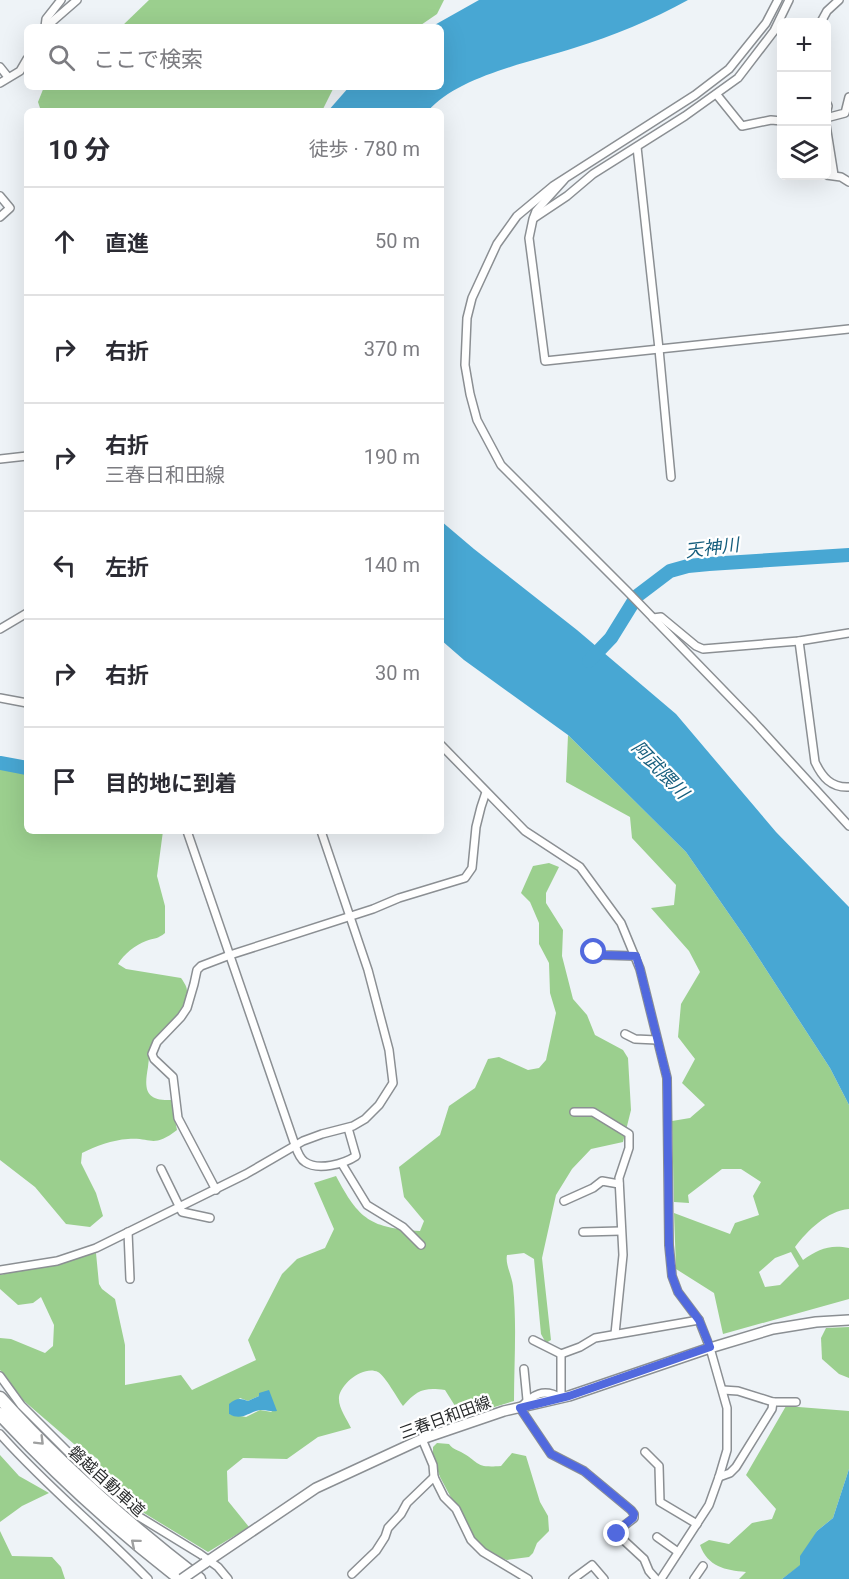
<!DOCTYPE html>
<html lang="ja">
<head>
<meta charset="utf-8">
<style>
	:root { --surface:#fff; --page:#f7f7f7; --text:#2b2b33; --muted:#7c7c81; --line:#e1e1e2 }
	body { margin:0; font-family:Roboto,"Noto Sans JP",sans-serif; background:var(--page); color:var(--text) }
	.controls { position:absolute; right:18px; top:18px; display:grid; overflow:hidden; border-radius:9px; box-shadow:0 6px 24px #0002 }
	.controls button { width:54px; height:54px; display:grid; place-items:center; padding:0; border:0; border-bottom:2px solid var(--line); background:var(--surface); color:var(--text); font:30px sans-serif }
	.stop { position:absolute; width:18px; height:18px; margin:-14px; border:4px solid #5169de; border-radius:50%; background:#fff }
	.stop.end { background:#5169de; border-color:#fff; box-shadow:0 2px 6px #0008 }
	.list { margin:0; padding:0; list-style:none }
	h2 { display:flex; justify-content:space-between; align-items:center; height:78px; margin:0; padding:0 24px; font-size:26px }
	h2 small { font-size:20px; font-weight:400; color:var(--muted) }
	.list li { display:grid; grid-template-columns:39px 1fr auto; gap:18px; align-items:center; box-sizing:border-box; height:108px; padding:0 24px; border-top:2px solid var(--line) }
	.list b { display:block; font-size:22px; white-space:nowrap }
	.list p { margin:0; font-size:20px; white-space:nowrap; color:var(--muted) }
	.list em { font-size:20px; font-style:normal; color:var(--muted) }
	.icon { flex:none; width:33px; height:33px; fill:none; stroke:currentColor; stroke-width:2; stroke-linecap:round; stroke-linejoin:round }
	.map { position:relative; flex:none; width:849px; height:1579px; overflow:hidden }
	.search { position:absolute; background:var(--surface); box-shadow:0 6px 24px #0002; left:24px; top:24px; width:420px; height:66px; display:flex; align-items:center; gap:15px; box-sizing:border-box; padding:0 21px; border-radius:9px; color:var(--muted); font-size:22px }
	.panel { position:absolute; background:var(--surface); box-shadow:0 6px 24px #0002; left:24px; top:108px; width:420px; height:726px; border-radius:9px }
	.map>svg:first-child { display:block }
	.green { fill:#9bcf8e; fill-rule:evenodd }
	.water { fill:#48a7d3 }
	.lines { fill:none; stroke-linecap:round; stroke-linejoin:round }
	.river { stroke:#48a7d3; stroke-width:14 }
	.minor-casing { stroke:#8b8f93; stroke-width:10 }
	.secondary-casing { stroke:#8b8f93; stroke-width:12 }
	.motorway-casing { stroke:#8b8f93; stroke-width:15 }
	.minor { stroke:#fff; stroke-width:7 }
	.secondary { stroke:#fff; stroke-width:9 }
	.motorway { stroke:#fff; stroke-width:12 }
	.secondary-bridge-casing { stroke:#8b8f93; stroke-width:12; stroke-linecap:butt }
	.secondary-bridge { stroke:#fff; stroke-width:9 }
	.oneway { stroke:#9fa0a0 }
	.route { stroke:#5169de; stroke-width:8 }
	.labels { text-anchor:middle; stroke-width:4.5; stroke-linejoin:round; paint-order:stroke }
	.street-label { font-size:16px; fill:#292b2c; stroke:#fff }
	.water-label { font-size:18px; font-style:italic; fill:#165e7d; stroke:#fff }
</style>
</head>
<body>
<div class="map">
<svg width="849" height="1579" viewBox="0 0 849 1579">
	<rect width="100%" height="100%" fill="#eef3f7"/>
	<g class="green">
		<polygon points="149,0 444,0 437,14 418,27 121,27"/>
		<polygon points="44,87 334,87 322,111 41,111 38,102"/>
		<path d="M568,735L686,852L745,937L830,1068L849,1105V1209C827,1211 808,1230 795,1247L803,1260C818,1249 830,1244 849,1248V1299L723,1334L714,1293L676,1269L674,1213L730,1234L735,1223L759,1215L753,1196L761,1182L741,1169H722L688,1195L689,1203L674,1202L672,1121L690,1118L705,1105L682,1083L695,1059L678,1037L681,1004L700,972L689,951L651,908L674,905L676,885L632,838L630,817L566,782ZM791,1252L799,1266L780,1285L765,1287L759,1272L775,1258Z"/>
		<path d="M0,759L18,765L27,766V831H163L157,876L165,906V933C158,939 154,938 146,941C135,945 124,954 118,964L126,969L181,978C186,985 189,990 186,999C180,1018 161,1027 153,1044C149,1051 149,1060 148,1067C144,1089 145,1101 171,1100L177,1130C152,1149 152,1137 128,1139C112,1140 96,1146 82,1153L81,1163L96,1193L103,1216L90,1227L66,1224L35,1187L0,1160Z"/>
		<path d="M549,863L559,867L546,893V903L563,930L562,956L573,999L587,1015L595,1035L623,1050L628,1058L631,1110L623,1142L591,1149L572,1169L556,1195L542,1258L551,1340L546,1343L541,1334L534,1259L524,1253L507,1255C505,1264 512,1276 513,1286C517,1324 514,1363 514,1401L462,1417L445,1390C424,1387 417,1390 403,1406C397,1398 386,1377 378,1372C364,1365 341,1383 339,1397C338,1408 347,1419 351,1428L318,1437L287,1459L243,1458L227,1471L228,1501L249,1527L208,1552L144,1513L101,1476L98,1459L74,1444L24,1401L0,1370V1338L11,1339L45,1353L53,1346L54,1325L41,1297L33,1303L18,1305L0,1289V1275L96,1253L99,1284L102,1289L115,1299L125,1345V1385L181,1375L192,1390L256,1360L248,1340L282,1274L297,1259L325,1248L334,1229L314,1183L336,1176C359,1220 371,1228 420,1231L424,1221L404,1197L399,1167L440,1135L449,1106L475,1088L488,1059L499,1057L528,1070L539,1068L546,1060L556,1013L550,993L549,963L539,944V923L530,902L521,893L533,866ZM259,1396L272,1412L260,1410L246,1417L229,1414L230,1409L240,1398L248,1401Z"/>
		<polygon points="849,1327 849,1378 839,1374 822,1359 821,1338 826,1328"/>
		<path d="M786,1406L849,1411V1469L833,1518L817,1531L801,1565L782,1579H739L746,1572C725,1570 708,1567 700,1545L709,1540L729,1544L752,1523L772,1519L776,1509L746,1475Z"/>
		<path d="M437,1443L449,1444C453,1449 455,1449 461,1452C481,1463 474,1468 501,1466L512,1453L526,1456L540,1502L548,1516L549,1531L537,1543L533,1553L529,1557L507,1560L491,1554L472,1537L440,1477L433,1458V1447Z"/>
		<polygon points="0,1455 19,1476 49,1493 22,1506 0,1522"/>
		<polygon points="0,1531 12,1556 52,1557 61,1567 65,1579 0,1579"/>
	</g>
	<g class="water">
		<path d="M479,0H688C652,20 613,36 574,48C531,62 458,76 428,111H328L349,87H441V27H431Z"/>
		<polygon points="441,521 474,549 577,630 676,714 776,832 849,907 849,1105 830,1068 745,937 686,852 568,735 464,660 441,640"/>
		<path d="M269,1390L277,1411C271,1412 268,1410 262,1410C250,1410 243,1422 229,1414V1404C236,1398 240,1398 248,1401L259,1396V1393Z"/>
		<polygon points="849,1469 849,1579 782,1579 800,1565 800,1556 817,1531 833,1518"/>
	</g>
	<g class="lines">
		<g class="river">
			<polyline points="589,661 611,638 637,596 670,571 688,566 709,564 849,555"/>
			<polyline points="0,763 27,768"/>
		</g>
		<g class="minor-casing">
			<g id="minor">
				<polyline points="778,0 766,23 729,69 695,95 553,186 517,216 497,244 472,298 467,318 465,365 470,394 477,420 501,465 627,591 754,722 849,826"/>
				<polyline points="821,22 827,11 839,0"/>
				<polyline points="45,27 46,19 61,0"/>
				<polyline points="46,27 77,0"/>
				<polyline points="0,67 8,77"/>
				<polyline points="0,83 20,71 27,59"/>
				<polyline points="717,95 742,126 771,120 782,121"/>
				<polyline points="826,102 828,106 826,114"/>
				<polyline points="826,118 845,113 849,97"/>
				<polyline points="826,125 834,175"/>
				<polyline points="637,147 659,349 671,477"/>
				<polyline points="826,175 841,177 849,182"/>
				<polyline points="564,180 536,211 533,219 529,238 545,361 849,329"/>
				<polyline points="0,196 10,208 0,217"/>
				<polyline points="534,218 567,196 593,174 685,116 738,78 774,31 789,0"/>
				<polyline points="0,459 27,456"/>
				<polyline points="653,618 661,617 696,646 703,649 799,641 849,633"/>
				<polyline points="0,629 27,613"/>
				<path d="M799,641L815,762C822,777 831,788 849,787"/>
				<polyline points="0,698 27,703"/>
				<polyline points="441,745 525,831 580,867 621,923 640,969 667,1078 669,1245 672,1276 678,1292 699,1320 710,1348 727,1408 727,1450 719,1477 709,1505 661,1579"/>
				<path d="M187,831L295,1145C297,1151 300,1159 305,1162C318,1171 344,1164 356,1156L348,1128"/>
				<polyline points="594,952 603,955 635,956"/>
				<polyline points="625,1034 635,1039 657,1040"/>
				<polyline points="574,1112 593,1112 629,1134 629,1148 619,1178 623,1255 615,1334"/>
				<polyline points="342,1164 367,1205 403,1227 421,1245"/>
				<polyline points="161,1169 182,1212 210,1218"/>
				<polyline points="216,1190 178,1118 173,1077 154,1059 152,1054 157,1042 181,1017 187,1008 194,984 197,970 201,966 230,955 373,909 399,898 465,878 472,868 476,827 481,807 486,792"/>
				<polyline points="564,1201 593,1188 602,1181 619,1184"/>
				<polyline points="128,1232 130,1279"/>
				<polyline points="583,1232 621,1231"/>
				<polyline points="0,1270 57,1261 96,1248 246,1174 303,1141 322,1134 353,1126 365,1119 379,1105 393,1083 389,1050 368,970 321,831"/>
				<polyline points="533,1340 561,1354 580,1347 595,1338 699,1320"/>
				<polyline points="561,1354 561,1398"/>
				<polyline points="524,1369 527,1400"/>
				<polyline points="0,1376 21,1405 97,1481 138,1516 200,1554 218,1567 228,1579"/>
				<polyline points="723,1390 738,1391 773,1402 796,1402"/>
				<path d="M561,1398C544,1388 533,1394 520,1408L551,1454L584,1471L631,1510L634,1514V1518L617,1531V1534L644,1559L649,1571L656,1579"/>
				<path d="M0,1434C46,1486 100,1529 148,1579"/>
				<polyline points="422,1439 433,1465 434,1477 444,1497 456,1509 471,1540 483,1552 528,1579"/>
				<polyline points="645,1452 659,1466 660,1502 697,1524"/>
				<polyline points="719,1477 730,1473 736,1467 772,1409 773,1402"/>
				<polyline points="657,1537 678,1552"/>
				<polyline points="352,1574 376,1551 385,1537 388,1528 401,1514 407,1503 434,1477"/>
				<polyline points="573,1579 592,1565 604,1579"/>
				<polyline points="694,1579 703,1566"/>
			</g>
		</g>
		<g class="secondary-casing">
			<polyline id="secondary" points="205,1563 316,1488 422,1439 504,1411 569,1396 710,1348 773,1329 816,1322 849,1320"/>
		</g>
		<g class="motorway-casing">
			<g id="motorway">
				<path d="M0,1398C60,1465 128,1524 199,1579"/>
				<path d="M0,1414C56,1474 116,1529 181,1579"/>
			</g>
		</g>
		<use href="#minor" class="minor"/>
		<use href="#secondary" class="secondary"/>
		<use href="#motorway" class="motorway"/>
		<g class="secondary-bridge-casing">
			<polyline id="secondary-bridge" points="182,1579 205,1563"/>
		</g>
		<use href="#secondary-bridge" class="secondary-bridge"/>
	</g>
	<defs><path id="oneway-chevron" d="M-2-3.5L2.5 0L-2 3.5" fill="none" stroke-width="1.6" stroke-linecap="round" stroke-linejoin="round" transform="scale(1.5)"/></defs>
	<g class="oneway">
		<use href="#oneway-chevron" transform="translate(40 1441) rotate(45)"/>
		<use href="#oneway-chevron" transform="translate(135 1543) rotate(-140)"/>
	</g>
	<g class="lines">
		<polyline class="route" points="594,952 603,955 636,956 640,969 667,1078 669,1245 672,1276 678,1292 699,1320 710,1347 569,1396 520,1408 551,1454 584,1471 631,1510 634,1514 633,1518 617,1531 617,1534"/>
	</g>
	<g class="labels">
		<g class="street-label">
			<text transform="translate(445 1417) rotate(-20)" y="6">三春日和田線</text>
			<text transform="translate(107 1481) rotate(42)" y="6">磐越自動車道</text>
		</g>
		<g class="water-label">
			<text transform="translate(712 548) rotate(-7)" y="6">天神川</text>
			<text transform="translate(660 770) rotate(46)" y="6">阿武隈川</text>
		</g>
	</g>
</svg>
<div class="controls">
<button>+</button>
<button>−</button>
<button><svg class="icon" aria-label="layers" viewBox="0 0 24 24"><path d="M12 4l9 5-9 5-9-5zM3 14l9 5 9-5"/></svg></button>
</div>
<div class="stop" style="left:594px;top:952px"></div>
<div class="stop end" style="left:617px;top:1534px"></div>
<div class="search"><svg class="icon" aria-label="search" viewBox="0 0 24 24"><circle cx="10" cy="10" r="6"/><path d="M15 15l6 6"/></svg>ここで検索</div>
<section class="panel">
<h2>10 分<small>徒歩 · 780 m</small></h2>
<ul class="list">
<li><svg class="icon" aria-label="ahead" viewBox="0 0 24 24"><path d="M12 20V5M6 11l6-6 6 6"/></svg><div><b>直進</b></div><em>50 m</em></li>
<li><svg class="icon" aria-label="right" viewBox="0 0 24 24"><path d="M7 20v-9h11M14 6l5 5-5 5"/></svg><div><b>右折</b></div><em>370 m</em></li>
<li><svg class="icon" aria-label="right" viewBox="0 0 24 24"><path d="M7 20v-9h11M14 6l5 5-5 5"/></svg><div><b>右折</b><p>三春日和田線</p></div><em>190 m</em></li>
<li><svg class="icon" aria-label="left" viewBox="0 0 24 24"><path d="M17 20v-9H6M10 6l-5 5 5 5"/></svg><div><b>左折</b></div><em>140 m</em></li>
<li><svg class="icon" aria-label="right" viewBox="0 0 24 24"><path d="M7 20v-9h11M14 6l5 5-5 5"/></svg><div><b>右折</b></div><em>30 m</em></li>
<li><svg class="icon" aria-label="arrive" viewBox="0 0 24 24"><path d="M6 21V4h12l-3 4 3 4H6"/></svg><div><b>目的地に到着</b></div></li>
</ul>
</section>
</div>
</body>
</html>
